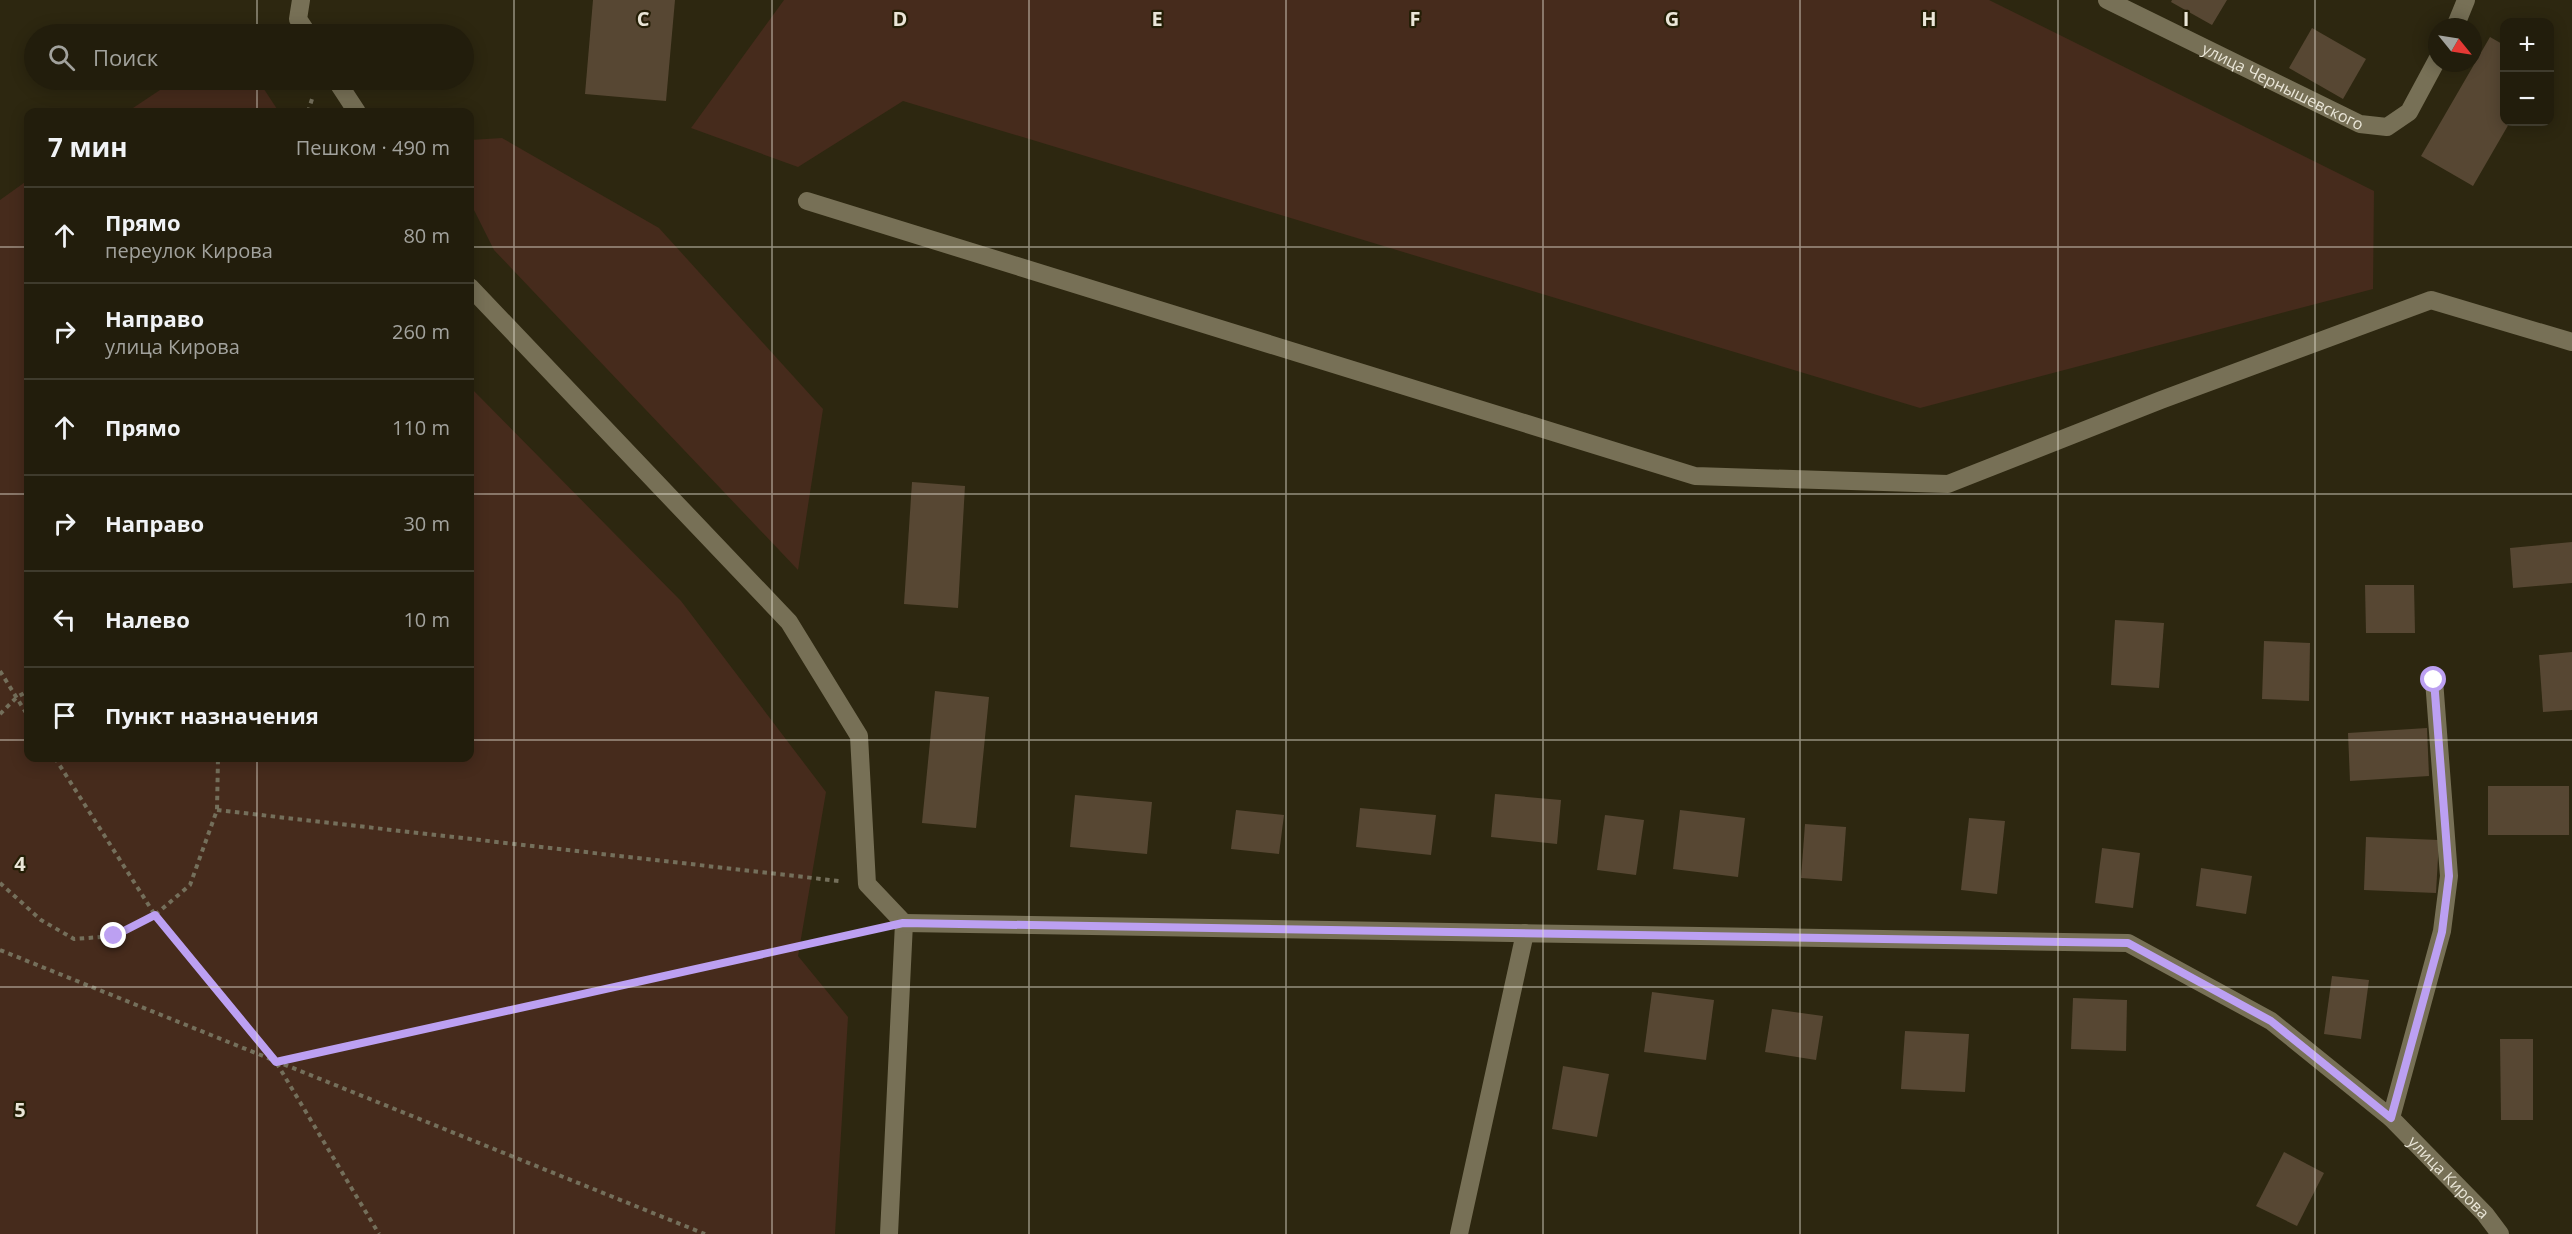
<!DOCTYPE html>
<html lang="ru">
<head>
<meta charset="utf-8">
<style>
	:root { --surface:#221d0c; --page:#2a2615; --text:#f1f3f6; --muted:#a2a29d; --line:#3f3b2d }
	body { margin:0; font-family:"Open Sans",sans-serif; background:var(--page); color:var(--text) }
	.controls { position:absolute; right:18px; top:18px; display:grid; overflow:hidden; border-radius:12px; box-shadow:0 3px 15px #0003 }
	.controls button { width:54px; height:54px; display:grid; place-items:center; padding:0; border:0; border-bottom:2px solid var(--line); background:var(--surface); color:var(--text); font:30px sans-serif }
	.compass { position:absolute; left:2428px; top:18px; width:54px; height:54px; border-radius:50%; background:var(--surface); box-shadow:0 3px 15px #0003; rotate:120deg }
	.stop { position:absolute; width:18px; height:18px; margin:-14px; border:4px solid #bca0f2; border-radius:50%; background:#fff }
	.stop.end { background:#bca0f2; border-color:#fff; box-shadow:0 2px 6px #0008 }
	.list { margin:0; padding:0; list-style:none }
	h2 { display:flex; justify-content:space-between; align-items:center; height:78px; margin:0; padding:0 24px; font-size:26px }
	h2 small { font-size:20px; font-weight:400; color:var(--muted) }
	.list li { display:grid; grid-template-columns:39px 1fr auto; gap:18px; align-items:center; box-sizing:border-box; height:96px; padding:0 24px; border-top:2px solid var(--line) }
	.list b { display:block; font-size:22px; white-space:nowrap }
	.list p { margin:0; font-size:20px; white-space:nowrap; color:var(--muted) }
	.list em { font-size:20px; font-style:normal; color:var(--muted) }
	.icon { flex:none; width:33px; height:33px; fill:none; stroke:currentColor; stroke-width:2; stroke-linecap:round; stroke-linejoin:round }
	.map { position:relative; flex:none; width:2572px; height:1234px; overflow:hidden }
	.search { position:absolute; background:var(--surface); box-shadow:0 3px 15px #0003; left:24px; top:24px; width:450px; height:66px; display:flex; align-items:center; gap:15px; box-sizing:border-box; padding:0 21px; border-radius:33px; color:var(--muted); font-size:22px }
	.panel { position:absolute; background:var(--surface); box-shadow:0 3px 15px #0003; left:24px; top:108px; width:450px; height:654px; border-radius:12px }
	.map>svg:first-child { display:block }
	.green { fill:#462b1c }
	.building { fill:#574733 }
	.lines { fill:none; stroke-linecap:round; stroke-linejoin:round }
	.path { stroke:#746f5b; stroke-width:4; stroke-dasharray:4.5 4.5; stroke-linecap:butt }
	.minor { stroke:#777056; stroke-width:18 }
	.route { stroke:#bca0f2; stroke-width:8 }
	.grid { fill:none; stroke:#eae6d8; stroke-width:1.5; stroke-opacity:0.55 }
	.labels { text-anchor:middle; stroke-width:4.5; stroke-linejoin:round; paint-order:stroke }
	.street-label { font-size:16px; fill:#eae6d8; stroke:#241e06 }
	.grid-label { font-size:20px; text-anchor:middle; font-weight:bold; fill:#eae6d8; stroke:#241e06; stroke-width:4.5; stroke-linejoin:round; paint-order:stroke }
</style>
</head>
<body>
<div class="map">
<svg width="2572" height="1234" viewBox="0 0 2572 1234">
	<rect width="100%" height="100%" fill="#2d2710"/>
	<g class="green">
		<polygon points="784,0 1989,0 2374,191 2373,289 1920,408 903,101 798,167 691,128"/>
		<polygon points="175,80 258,80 279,112 127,112"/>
		<polygon points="502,138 659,228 823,409 798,570 494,250 470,202 470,140"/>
		<polygon points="28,180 28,758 470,758 470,387 681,601 826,792 798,956 848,1017 835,1234 0,1234 0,200"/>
	</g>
	<g class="building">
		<polygon points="593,0 675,0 666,101 585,94"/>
		<polygon points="2172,0 2227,0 2212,25 2171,2"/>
		<polygon points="2312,28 2366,59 2343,99 2289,68"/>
		<polygon points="2490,37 2504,45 2504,122 2510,122 2473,186 2421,156"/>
		<polygon points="912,482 965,486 958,608 904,604"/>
		<polygon points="2572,542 2572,583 2513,588 2510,548"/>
		<polygon points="2365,585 2414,585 2415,633 2366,633"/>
		<polygon points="2115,620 2164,623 2159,688 2111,685"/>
		<polygon points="2264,641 2310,643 2309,701 2262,699"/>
		<polygon points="2572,652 2572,710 2543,712 2539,655"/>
		<polygon points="935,691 989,697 976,828 922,823"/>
		<polygon points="2427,728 2429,776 2350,781 2348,733"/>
		<rect x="2488" y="786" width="81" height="49"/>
		<polygon points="1495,794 1561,800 1557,844 1491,837"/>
		<polygon points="1075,795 1152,802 1147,854 1070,847"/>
		<polygon points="1360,808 1436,815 1431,855 1356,847"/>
		<polygon points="1236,810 1284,815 1279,854 1231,849"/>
		<polygon points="1680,810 1745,818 1738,877 1673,869"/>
		<polygon points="1605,815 1644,820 1636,875 1597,870"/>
		<polygon points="1969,818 2005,821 1997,894 1961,890"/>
		<polygon points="1805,824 1846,827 1842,881 1801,878"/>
		<polygon points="2366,837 2439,840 2436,893 2364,890"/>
		<polygon points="2102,848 2140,853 2133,908 2095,903"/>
		<polygon points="2201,868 2252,876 2246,914 2196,906"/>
		<polygon points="2332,976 2369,980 2361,1039 2324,1034"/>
		<polygon points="1652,992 1714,1000 1706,1060 1644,1052"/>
		<polygon points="2073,998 2127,1000 2126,1051 2071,1049"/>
		<polygon points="1772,1009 1823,1016 1816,1060 1765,1052"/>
		<polygon points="1905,1031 1969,1034 1965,1092 1901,1089"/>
		<polygon points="2500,1039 2533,1039 2533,1120 2501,1120"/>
		<polygon points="1563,1066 1609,1074 1597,1137 1552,1129"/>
		<polygon points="2284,1152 2324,1173 2297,1226 2256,1206"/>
	</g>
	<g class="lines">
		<g class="path">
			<polyline points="308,112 312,99"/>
			<polyline points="0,671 28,716"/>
			<polyline points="0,714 17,697 28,691"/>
			<polyline points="55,758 155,915 276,1062 379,1234"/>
			<polyline points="217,810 839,881"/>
			<polyline points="0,883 41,920 74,939 114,936 155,915 190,885 217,810 218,758"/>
			<polyline points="0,950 705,1234"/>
			<polyline points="277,1062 870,930"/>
		</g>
		<g class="minor">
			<polyline points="301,0 298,19 308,34"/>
			<path id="s1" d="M2107,0L2360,124L2387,127L2409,112L2437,60"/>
			<polyline points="2455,27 2466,0"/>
			<polyline points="336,80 357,112"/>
			<polyline points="807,201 1695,476 1948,484 2161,400 2431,300 2572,342"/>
			<polyline points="470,287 789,622 859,736 867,884 904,923 889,1234"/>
			<path id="s2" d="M904,923L2128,943L2271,1021L2391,1118L2485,1214L2500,1234"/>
			<polyline points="2391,1118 2442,931 2449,876 2434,680"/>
			<polyline points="1459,1234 1525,933"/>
		</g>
	</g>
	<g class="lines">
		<polyline class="route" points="114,936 155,915 276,1062 903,923 2128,943 2271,1021 2391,1118 2442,932 2449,876 2434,680"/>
	</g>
	<path class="grid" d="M257,0V34M514,0V1234M772,0V1234M1029,0V1234M1286,0V1234M1543,0V1234M1800,0V1234M2058,0V1234M2315,0V1234M257,80V112M0,247H28M470,247H2572M0,494H28M470,494H2572M0,740H28M470,740H2572M257,758V1234M0,987H2572"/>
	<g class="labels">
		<g class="street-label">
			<text dy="6" stroke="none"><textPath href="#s1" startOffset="196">улица Чернышевского</textPath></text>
			<text dy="6" stroke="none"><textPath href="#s2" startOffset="1624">улица Кирова</textPath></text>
		</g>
	</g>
	<g class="grid-label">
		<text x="643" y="26">C</text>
		<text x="900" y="26">D</text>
		<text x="1157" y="26">E</text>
		<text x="1415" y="26">F</text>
		<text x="1672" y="26">G</text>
		<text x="1929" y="26">H</text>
		<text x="2186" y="26">I</text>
		<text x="20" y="871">4</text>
		<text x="20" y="1117">5</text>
	</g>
</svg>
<div class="controls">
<button>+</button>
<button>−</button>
</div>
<svg class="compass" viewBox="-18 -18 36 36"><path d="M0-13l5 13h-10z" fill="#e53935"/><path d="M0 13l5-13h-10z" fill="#a2a29d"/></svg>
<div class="stop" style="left:2434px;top:680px"></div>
<div class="stop end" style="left:114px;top:936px"></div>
<div class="search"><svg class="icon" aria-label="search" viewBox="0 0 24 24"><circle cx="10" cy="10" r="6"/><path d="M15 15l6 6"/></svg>Поиск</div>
<section class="panel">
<h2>7 мин<small>Пешком · 490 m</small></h2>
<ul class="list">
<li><svg class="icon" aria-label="ahead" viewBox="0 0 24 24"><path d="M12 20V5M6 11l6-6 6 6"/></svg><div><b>Прямо</b><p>переулок Кирова</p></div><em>80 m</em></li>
<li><svg class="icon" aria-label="right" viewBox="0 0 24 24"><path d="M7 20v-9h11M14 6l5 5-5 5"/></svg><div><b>Направо</b><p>улица Кирова</p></div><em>260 m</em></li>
<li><svg class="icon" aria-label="ahead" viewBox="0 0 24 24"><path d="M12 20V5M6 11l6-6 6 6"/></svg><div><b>Прямо</b></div><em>110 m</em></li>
<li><svg class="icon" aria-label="right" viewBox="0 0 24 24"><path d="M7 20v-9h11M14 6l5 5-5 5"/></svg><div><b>Направо</b></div><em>30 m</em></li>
<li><svg class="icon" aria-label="left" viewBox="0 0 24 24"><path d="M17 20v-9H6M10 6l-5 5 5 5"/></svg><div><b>Налево</b></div><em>10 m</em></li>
<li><svg class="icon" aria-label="arrive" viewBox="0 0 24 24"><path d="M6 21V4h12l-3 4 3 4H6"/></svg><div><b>Пункт назначения</b></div></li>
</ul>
</section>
</div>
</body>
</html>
